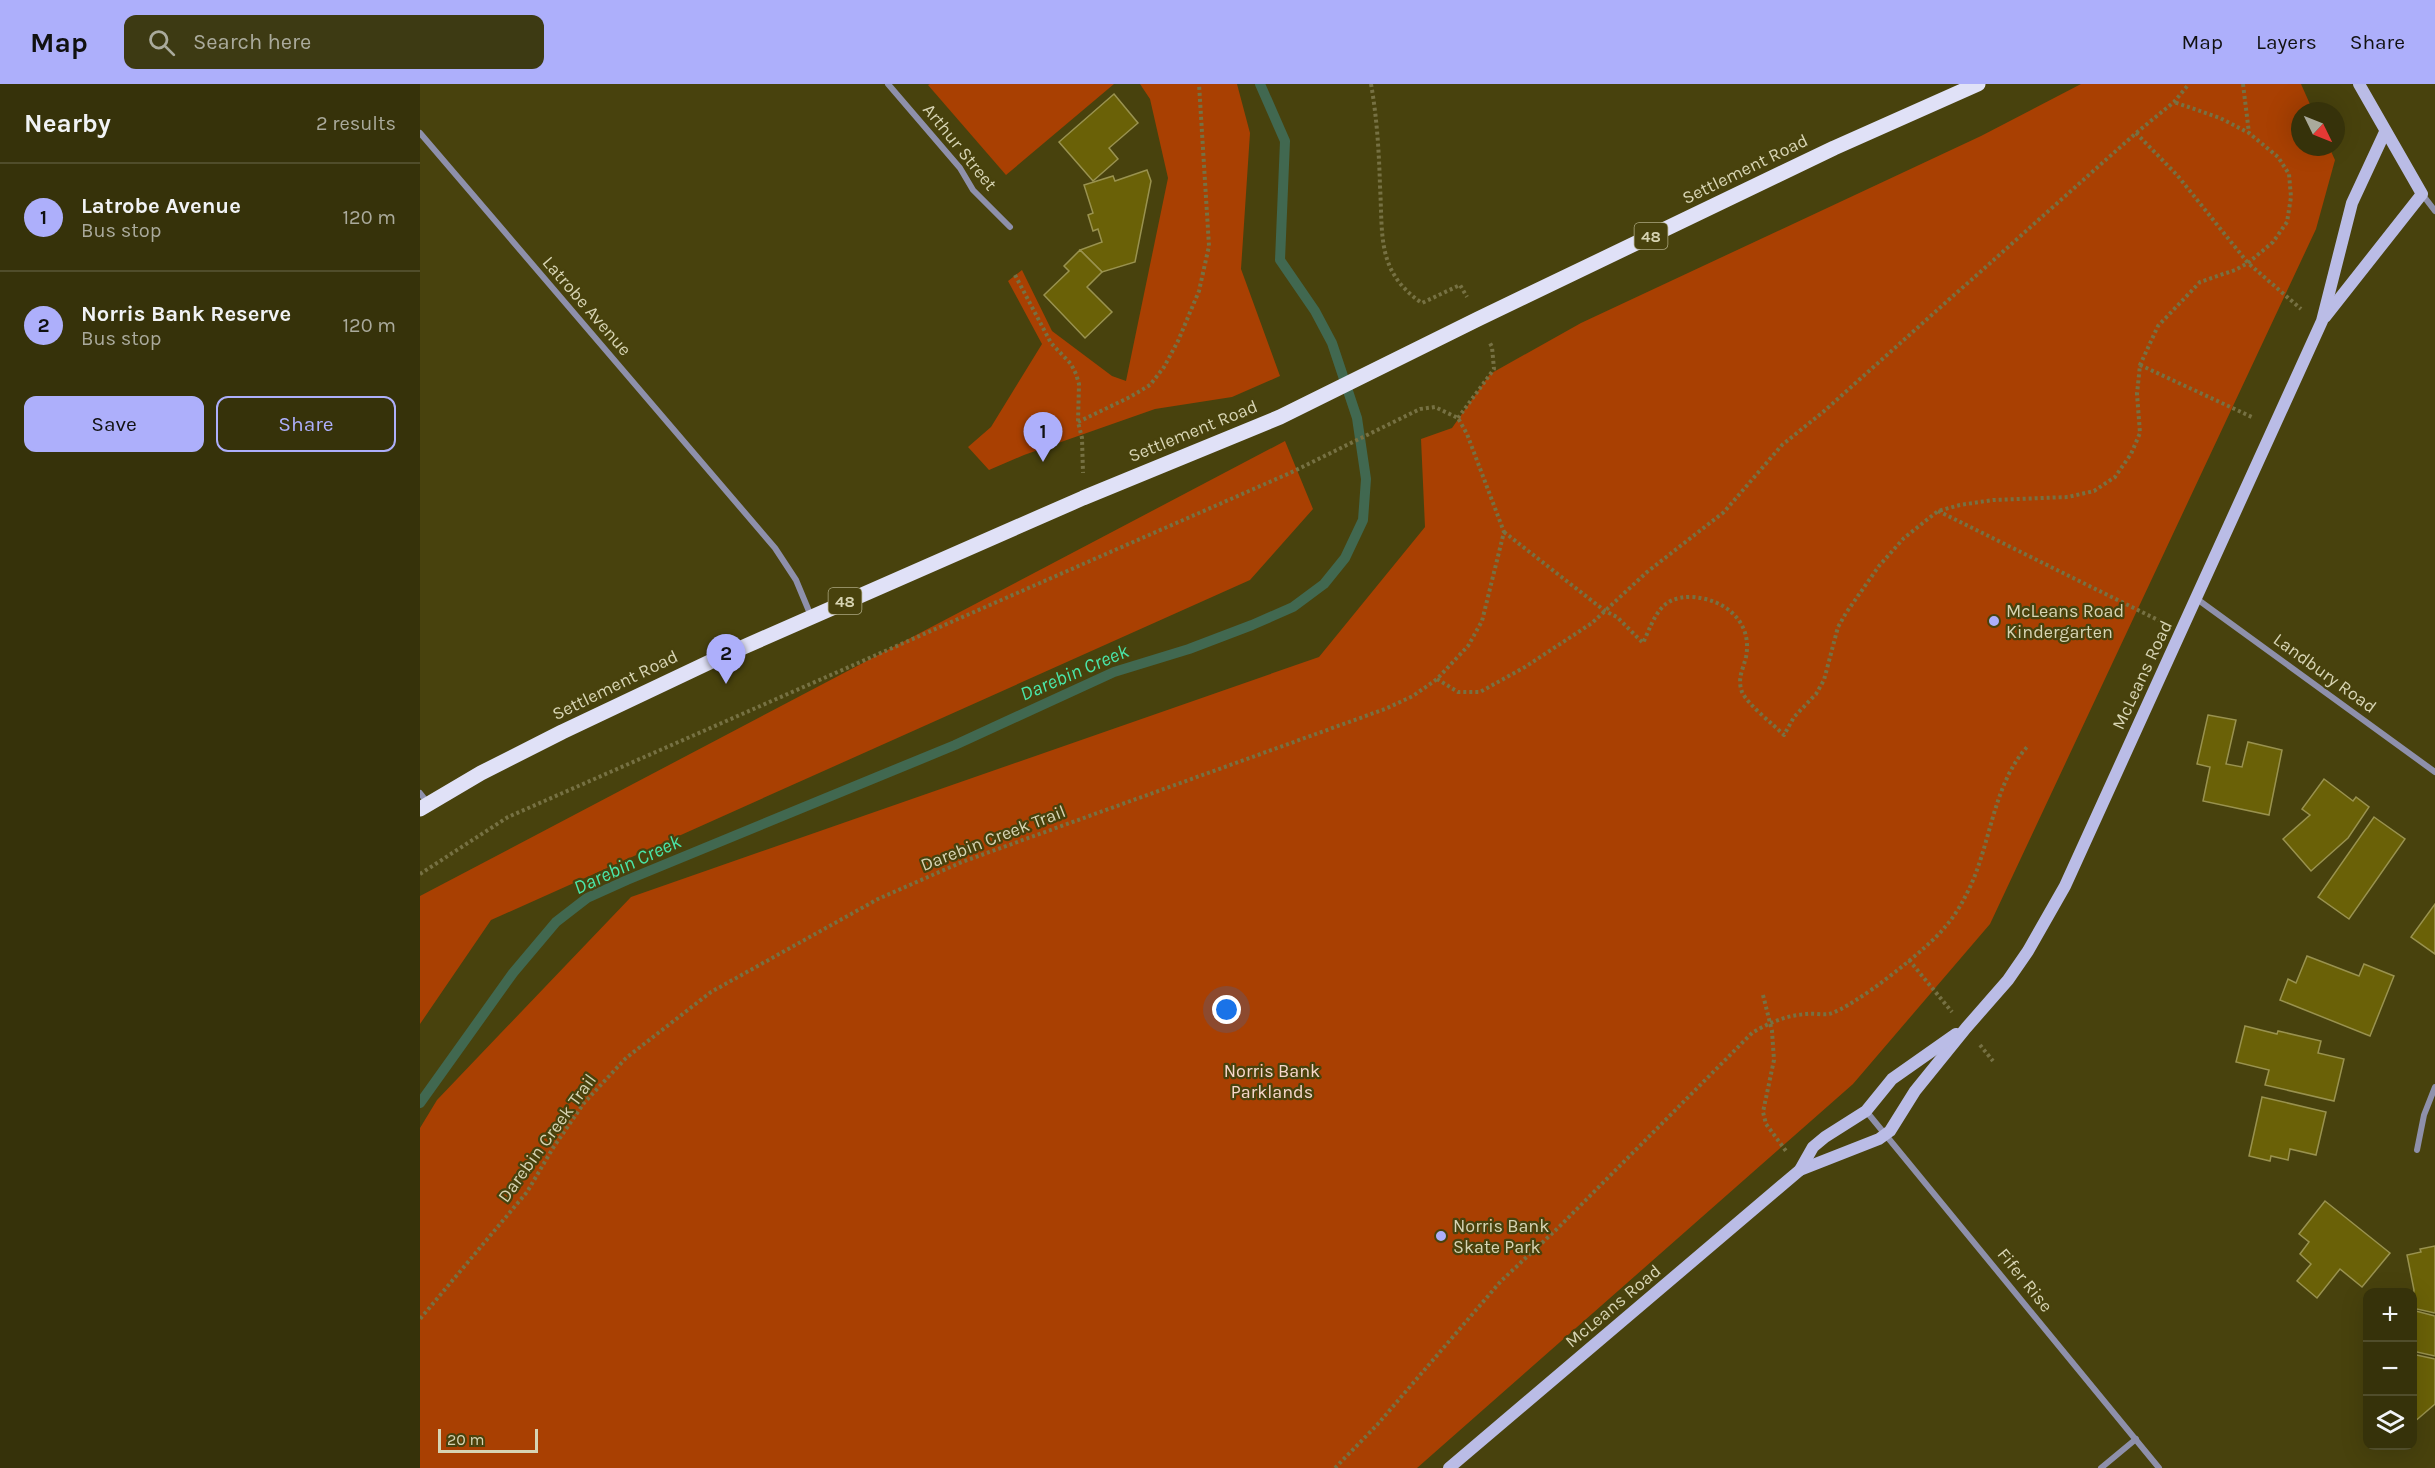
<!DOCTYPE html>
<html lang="en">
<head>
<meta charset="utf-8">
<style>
	:root { --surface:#36320a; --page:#3d3a13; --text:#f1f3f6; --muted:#aaaa9c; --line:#504d2b; --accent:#adaffb }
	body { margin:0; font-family:Karla,sans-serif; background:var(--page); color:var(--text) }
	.controls { position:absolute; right:18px; bottom:18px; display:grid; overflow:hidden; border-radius:12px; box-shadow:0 6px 24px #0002 }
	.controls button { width:54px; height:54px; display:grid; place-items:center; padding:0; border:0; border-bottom:2px solid var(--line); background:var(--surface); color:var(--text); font:30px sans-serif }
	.compass { position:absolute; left:1871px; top:18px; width:54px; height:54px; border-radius:50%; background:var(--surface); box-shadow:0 6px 24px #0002; rotate:133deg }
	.scale { position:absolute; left:18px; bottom:15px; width:100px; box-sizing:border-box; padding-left:6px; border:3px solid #d7d4b3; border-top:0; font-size:16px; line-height:21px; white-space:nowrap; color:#d7d4b3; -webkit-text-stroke:4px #48420d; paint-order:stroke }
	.you { position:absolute; left:807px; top:926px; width:21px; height:21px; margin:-15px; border:4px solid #fff; border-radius:50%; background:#1a73e8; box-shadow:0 0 0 9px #1a73e833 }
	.badge { display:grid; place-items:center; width:39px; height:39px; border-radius:50%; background:var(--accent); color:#111; font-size:20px; font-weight:700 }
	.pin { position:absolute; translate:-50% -50px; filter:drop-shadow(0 2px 3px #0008) }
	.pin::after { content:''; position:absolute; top:32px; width:21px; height:18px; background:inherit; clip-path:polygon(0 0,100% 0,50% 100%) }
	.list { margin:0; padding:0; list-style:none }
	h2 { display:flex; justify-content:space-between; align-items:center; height:78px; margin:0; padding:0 24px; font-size:26px }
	h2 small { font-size:20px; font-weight:400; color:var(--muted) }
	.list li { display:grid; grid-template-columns:39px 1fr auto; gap:18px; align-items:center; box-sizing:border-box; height:108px; padding:0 24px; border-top:2px solid var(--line) }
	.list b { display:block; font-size:22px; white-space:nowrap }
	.list p { margin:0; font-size:20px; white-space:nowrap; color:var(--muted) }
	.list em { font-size:20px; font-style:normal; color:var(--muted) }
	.actions { display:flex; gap:12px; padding:18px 24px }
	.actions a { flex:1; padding:14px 0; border:2px solid var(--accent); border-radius:12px; text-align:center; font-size:21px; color:var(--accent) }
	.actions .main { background:var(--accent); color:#111 }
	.icon { flex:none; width:33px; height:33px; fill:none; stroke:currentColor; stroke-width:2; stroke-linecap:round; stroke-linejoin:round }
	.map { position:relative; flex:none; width:2015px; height:1384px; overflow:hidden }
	header { display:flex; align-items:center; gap:36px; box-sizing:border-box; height:84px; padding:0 30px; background:var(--accent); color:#111 }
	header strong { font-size:28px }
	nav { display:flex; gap:33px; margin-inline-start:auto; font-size:21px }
	.search { width:420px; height:54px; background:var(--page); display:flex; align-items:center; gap:15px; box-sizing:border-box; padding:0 21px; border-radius:12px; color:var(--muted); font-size:22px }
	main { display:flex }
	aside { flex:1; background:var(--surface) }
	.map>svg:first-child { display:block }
	.green { fill:#a94002 }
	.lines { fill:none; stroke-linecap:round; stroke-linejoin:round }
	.stream { stroke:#416850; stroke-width:10 }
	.building { fill:#6a6107; stroke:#99924f; stroke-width:1.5 }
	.path { stroke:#767143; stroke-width:4; stroke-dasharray:3 3; stroke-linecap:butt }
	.street { stroke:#8e90ab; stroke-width:6 }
	.secondary { stroke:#babce6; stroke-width:12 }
	.primary { stroke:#e0e1f7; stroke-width:15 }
	.poi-dot { fill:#adaffb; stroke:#48420d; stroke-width:2 }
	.labels { text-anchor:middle; stroke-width:4.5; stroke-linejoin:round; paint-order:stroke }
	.shield { fill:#48420d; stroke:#aca881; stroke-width:1.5 }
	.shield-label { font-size:16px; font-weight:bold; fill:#d7d4b3 }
	.street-label { font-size:18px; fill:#d7d4b3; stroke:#48420d }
	.poi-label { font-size:18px; fill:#d7d4b3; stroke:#48420d; text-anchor:start }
	.park-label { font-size:18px; fill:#f8d8cc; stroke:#48420d }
	.water-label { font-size:20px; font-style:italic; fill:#4ae6a9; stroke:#48420d }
</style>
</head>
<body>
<header>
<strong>Map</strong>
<div class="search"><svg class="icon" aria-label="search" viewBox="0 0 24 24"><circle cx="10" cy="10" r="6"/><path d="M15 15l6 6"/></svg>Search here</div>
<nav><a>Map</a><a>Layers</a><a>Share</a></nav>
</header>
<main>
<aside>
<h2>Nearby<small>2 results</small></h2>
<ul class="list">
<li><span class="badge">1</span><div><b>Latrobe Avenue</b><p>Bus stop</p></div><em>120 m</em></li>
<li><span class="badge">2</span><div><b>Norris Bank Reserve</b><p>Bus stop</p></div><em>120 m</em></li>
</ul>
<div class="actions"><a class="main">Save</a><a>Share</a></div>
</aside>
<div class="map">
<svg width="2015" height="1384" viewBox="0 0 2015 1384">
	<rect width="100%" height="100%" fill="#48420d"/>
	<g class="green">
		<polygon points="510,0 694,0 586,91 508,1"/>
		<polygon points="720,0 817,0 830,49 821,185 860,292 812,313 735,325 604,371 569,386 548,363 571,343 622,260 588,197 602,186 632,247 692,292 706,297 748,94 730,15"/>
		<polygon points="1661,0 1881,0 1893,27 1880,27 1880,63 1909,63 1915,76 1896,145 1570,840 1433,1000 997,1384 0,1384 0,1044 17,1016 211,813 899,573 1005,443 1001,355 1032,344 1070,290 1161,239 1561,52"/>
		<polygon points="865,357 893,425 830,496 71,836 0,940 0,812"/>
	</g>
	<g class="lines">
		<polyline class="stream" points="0,1019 93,889 136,838 167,814 207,796 535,661 694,588 769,565 832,541 873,523 904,500 925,474 943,436 946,395 937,334 912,259 895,227 860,176 865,57 840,0"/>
	</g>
	<g class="building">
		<polygon points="694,10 718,39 689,64 698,75 673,97 639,58"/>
		<polygon points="727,86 731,97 715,178 682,188 660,166 682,158 678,145 673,147 668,131 673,129 664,101 693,92 695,97"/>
		<polygon points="660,166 682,188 667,203 692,228 665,254 624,211 649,187 644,182"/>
		<polygon points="1788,631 1816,636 1806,680 1822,683 1828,658 1862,666 1849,731 1783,717 1790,683 1777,680"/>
		<polygon points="1904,695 1933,717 1936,713 1949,723 1928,754 1891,787 1863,755 1890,731 1882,725"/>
		<polygon points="1954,733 1985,755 1929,835 1898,813"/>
		<polygon points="2015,820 2015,870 1991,853"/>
		<polygon points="1887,872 1939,892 1944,880 1974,892 1950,952 1860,916 1868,895 1876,899"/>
		<polygon points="1825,942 1857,950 1858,947 1901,957 1898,969 1924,975 1914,1017 1845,1001 1849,986 1816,978"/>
		<polygon points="1842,1013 1906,1028 1896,1071 1870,1065 1868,1076 1851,1072 1850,1077 1829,1072"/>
		<polygon points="1905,1117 1970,1169 1942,1203 1920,1185 1897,1214 1877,1197 1891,1180 1880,1170 1889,1158 1879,1150"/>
		<polygon points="2015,1162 2015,1229 1992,1224 1994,1206 1987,1171 2001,1168 2000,1165"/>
		<polygon points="1992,1226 2015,1232 2015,1272 1992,1267"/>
		<polygon points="1992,1270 2015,1275 2015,1320 1993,1339"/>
	</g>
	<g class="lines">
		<g class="path">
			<path d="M951,0C957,34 959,68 960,102C963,151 956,188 1002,219L1040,201L1047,213"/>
			<polyline points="1823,0 1829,49"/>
			<polyline points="1716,49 1757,91 1828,179 1881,225"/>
			<polyline points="595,191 631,259 651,280 656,290 659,300 658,338 662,354 663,389"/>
			<polyline points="1720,281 1834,334"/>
			<polyline points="1038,334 1074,285 1072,263 1069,257"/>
			<polyline points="658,338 710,313 730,301 744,283 758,257 779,207 789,162 779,0"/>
			<polyline points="1518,427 1740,537"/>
			<path d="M1084,448L1185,527L1197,533L1223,559C1235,533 1240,512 1272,513C1305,515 1333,538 1326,573C1323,586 1317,594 1322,608C1328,621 1353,640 1364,651L1374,633L1396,610L1404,596L1418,543L1426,529L1459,482L1484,454L1518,427L1540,421L1573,416L1648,413L1674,407L1695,393L1711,370L1720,349L1717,310L1720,281L1738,242L1780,198L1815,186L1828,179L1853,158L1867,138L1871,113L1869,90L1858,73L1829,49L1800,34L1754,18"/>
			<polyline points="1017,595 1038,608 1060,608 1105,583 1172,539 1227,488 1304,428 1362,361 1403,328 1716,49 1754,18 1769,0"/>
			<polyline points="0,790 88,733 870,389 1000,325 1015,323 1038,334 1047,350 1084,448 1062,537 1048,562 1017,595 993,612 965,625 542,778 458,815 291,908 206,974 164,1019 133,1064 107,1108 0,1235"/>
			<polyline points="1489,876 1532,928"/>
			<polyline points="1343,911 1352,947 1354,976 1343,1028 1346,1040 1366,1067"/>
			<polyline points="1560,961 1573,977"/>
			<path d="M915,1384L957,1341L1081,1197L1139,1143L1332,949C1348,939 1367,931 1387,930C1394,929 1402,931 1409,930C1433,924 1510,863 1525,843C1533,834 1540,823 1545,813C1571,766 1571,703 1607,663"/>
		</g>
		<g class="street">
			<polyline points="468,0 540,84 553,106 590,143"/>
			<polyline points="0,49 355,464 376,496 391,532"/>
			<polyline points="2002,110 2015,127"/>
			<polyline points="1777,515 2015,688"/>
			<polyline points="0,709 8,719"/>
			<polyline points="1446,1027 1739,1384"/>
			<polyline points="1997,1066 2004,1031 2015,1003"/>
			<polyline points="1681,1384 1716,1355"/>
		</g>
		<g class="secondary">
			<polyline points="1905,233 2002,110 1939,0"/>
			<polyline points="1380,1086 1459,1055 1470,1047 1495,1007 1546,944 1588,896 1608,867 1645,802 1902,237 1932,119 1965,48"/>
			<polyline points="1029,1384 1380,1086 1393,1063 1405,1053 1446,1027 1472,995 1536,950"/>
		</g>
		<polyline class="primary" points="0,725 61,689 142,648 294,576 663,414 860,333 1058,235 1414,64 1558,0"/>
	</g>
	<g class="poi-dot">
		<circle cx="1574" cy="537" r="6"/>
		<circle cx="1021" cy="1152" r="6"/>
	</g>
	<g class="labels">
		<g class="shield">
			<rect x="1214.5" y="139" width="33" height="26" rx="4.5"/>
			<rect x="408.5" y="504" width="33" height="26" rx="4.5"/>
		</g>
		<g class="shield-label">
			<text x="1231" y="158">48</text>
			<text x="425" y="523">48</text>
		</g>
		<g class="street-label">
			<text transform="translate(540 63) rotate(51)" y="6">Arthur Street</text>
			<text transform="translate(1325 85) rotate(-26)" y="6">Settlement Road</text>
			<text transform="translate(167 222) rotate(49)" y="6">Latrobe Avenue</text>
			<text transform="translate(773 347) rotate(-22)" y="6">Settlement Road</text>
			<text transform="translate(1905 589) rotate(36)" y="6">Landbury Road</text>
			<text transform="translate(1722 591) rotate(-65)" y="6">McLeans Road</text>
			<text transform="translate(195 601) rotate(-26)" y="6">Settlement Road</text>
			<text transform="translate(573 754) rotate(-21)" y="6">Darebin Creek Trail</text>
			<text transform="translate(127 1054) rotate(-54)" y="6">Darebin Creek Trail</text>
			<text transform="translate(1605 1196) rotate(51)" y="6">Fifer Rise</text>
			<text transform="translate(1193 1222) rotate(-40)" y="6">McLeans Road</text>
		</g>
		<g class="poi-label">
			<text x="1586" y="533">McLeans Road<tspan x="1586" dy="21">Kindergarten</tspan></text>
			<text x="1033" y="1148">Norris Bank<tspan x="1033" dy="21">Skate Park</tspan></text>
		</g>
		<g class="park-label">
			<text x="852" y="993">Norris Bank<tspan x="852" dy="21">Parklands</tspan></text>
		</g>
		<g class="water-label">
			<text transform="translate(654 588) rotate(-23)" y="7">Darebin Creek</text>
			<text transform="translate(207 780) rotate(-25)" y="7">Darebin Creek</text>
		</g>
	</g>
</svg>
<div class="controls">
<button>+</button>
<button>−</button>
<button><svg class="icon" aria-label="layers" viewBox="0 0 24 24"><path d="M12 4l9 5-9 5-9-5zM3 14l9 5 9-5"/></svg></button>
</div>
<svg class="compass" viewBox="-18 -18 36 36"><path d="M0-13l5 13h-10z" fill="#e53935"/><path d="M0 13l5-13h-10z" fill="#aaaa9c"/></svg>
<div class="scale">20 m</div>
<div class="you"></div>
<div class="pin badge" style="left:623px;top:378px">1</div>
<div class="pin badge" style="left:306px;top:600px">2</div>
</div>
</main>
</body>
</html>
